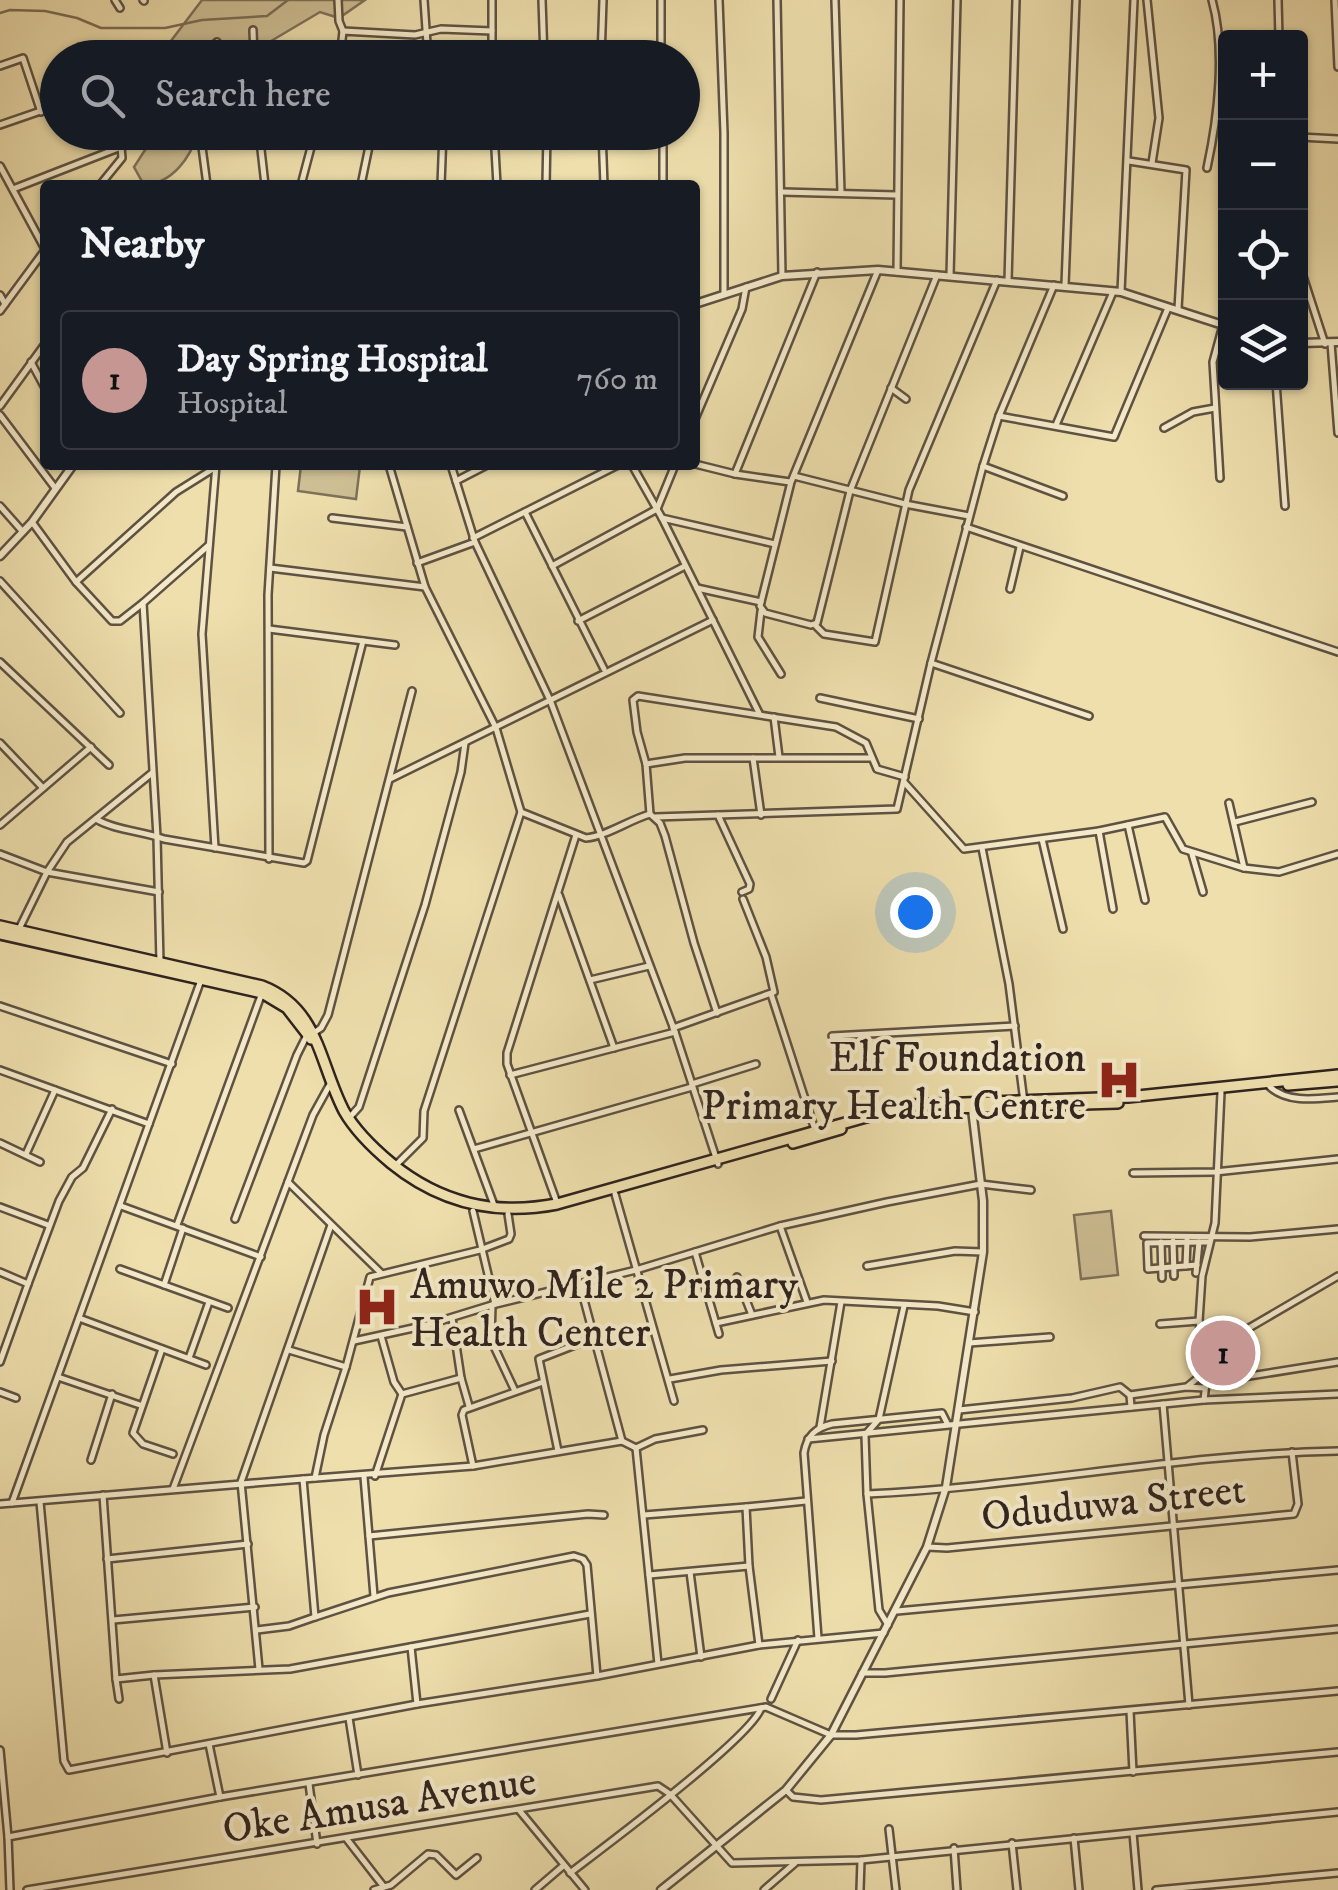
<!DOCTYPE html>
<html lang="en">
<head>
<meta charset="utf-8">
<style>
	:root { --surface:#171b24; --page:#242831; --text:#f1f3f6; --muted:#9ea1a6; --line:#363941; --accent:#c59692 }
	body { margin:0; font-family:"IM FELL DW Pica",serif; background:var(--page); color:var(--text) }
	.controls { position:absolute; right:30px; top:30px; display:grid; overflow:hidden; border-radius:10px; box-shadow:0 2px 8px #0004 }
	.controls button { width:90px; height:90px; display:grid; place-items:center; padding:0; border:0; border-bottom:2px solid var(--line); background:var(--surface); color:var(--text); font:50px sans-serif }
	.you { position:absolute; left:915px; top:912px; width:35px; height:35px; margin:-25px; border:8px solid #fff; border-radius:50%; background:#1a73e8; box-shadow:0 0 0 15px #1a73e833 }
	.badge { display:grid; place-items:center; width:65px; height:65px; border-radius:50%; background:var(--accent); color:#111; font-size:32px; font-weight:700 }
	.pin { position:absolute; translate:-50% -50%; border:5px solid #fff; box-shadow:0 2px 10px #0006 }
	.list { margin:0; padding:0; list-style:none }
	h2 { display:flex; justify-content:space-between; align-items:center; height:130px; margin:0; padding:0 40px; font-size:42px }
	h2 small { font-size:32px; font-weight:400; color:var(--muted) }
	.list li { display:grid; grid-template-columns:65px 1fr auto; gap:30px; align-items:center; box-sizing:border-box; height:140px; margin:0 20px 20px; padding:0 20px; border:2px solid var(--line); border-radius:10px }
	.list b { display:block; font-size:38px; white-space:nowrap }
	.list p { margin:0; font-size:32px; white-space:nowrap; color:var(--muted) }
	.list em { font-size:32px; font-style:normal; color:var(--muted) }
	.icon { flex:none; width:55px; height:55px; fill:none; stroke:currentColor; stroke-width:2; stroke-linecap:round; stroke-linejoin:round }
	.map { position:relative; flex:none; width:1338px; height:1890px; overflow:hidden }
	.search { position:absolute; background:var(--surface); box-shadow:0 2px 8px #0004; left:40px; top:40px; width:660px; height:110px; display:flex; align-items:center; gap:25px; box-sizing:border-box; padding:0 35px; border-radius:55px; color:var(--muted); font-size:38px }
	.panel { position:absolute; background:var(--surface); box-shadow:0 2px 8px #0004; left:40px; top:180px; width:660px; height:290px; border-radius:10px }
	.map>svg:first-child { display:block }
	.green { fill:#cebf95; stroke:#7e715a; stroke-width:2.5 }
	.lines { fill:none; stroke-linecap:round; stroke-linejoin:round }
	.stream { stroke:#7b6d56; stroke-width:2.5 }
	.minor-casing { stroke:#5f5242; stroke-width:10 }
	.tertiary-casing { stroke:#5f5242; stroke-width:11 }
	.primary-casing { stroke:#2f231e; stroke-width:14 }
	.minor { stroke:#f4eaca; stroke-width:5 }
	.tertiary { stroke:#f4eaca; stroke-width:6 }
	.primary { stroke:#eedfad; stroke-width:9 }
	.labels { text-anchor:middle; stroke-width:8; stroke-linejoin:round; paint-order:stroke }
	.poi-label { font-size:42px; fill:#2f231e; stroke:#f4eaca; text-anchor:end }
	.street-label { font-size:42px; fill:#2f231e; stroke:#f4eaca }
</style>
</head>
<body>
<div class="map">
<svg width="1338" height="1890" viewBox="0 0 1338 1890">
	<rect width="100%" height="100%" fill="#eedfad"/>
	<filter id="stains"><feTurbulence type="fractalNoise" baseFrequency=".002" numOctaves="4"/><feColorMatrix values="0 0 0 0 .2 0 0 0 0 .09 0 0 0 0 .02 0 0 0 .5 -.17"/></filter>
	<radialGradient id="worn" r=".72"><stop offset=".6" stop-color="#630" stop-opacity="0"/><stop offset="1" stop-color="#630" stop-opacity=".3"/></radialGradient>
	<g class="green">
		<polygon points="202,0 365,0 339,18 320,12 244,57 158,58"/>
		<path d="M156,133H198C190,158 173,183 144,185L134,167Z"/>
		<polygon points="301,465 360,466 356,499 298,491"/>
		<polygon points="1111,1211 1118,1275 1081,1279 1074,1215"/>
	</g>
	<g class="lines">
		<polyline class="stream" points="0,13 10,10 45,11 77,18 101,28 165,28 202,20 267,16 288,0"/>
		<g class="minor-casing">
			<g id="minor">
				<polyline points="115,0 120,8"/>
				<polyline points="143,0 144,1"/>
				<polyline points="338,0 339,21 343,31"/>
				<polyline points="424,0 428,58"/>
				<polyline points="542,0 544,58"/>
				<polyline points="719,0 724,133 724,293"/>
				<polyline points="777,0 782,276"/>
				<polyline points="835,0 841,192"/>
				<polyline points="1147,0 1159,118 1152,163"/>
				<polyline points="1278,0 1279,38"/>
				<polyline points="1335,0 1338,67"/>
				<polyline points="253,30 254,58"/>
				<polyline points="200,58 217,42"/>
				<polyline points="340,58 343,31 415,35 441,29 492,31"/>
				<polyline points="492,58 492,0"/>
				<polyline points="601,58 603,0"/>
				<polyline points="661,58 661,0"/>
				<polyline points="0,66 23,58 41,112"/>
				<polyline points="0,125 58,105"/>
				<polyline points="200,132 207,185"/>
				<polyline points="259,132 265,185"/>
				<polyline points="494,132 497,185"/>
				<polyline points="602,132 604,185"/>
				<polyline points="663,132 663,185"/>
				<polyline points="1300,137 1338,139"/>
				<polyline points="1129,161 1186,170 1178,309"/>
				<polyline points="0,166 45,249"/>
				<path d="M1207,168C1218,117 1226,50 1212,0"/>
				<polyline points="100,185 122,158 121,147 130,132"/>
				<polyline points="301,185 315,132"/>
				<polyline points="361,185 372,132"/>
				<polyline points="441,185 443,132"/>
				<polyline points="546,185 547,132"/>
				<polyline points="13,189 121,147"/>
				<polyline points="782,192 896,195"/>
				<polyline points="1300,267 1325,344"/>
				<polyline points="878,270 791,482 760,606 765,613 811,625 817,623 850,491 937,275"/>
				<polyline points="897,272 900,0"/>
				<polyline points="950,276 957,0"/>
				<polyline points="1008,281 1016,0"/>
				<polyline points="1065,285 1076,0"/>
				<polyline points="1121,292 1134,0"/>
				<polyline points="0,295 5,304"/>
				<polyline points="0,311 45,250"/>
				<polyline points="1331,343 1338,433"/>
				<polyline points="31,362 45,388"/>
				<polyline points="1276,382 1285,506"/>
				<polyline points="891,388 906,399"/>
				<polyline points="0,406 45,344"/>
				<polyline points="0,415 55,488"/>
				<polyline points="999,416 1114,437 1168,308"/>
				<polyline points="695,419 742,309 746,287"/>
				<polyline points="1056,425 1113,292"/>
				<polyline points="1164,428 1193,412 1215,408"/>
				<polyline points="695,464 735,474 790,482"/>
				<path d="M389,465L425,587L496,728L521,812L586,838C607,836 629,820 650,814L660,823L665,836L694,943L717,1013"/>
				<polyline points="451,465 475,542 550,700 675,1032 718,1164"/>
				<polyline points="632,465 662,518 759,713"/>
				<polyline points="983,466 1063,496"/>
				<polyline points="735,474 817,272"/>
				<polyline points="794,476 905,504 969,516"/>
				<polyline points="1220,478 1213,362 1223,325"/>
				<polyline points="456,481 487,465"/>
				<polyline points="0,506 23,532"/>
				<polyline points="525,512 604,669"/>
				<polyline points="332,518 407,527"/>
				<polyline points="662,518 775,544"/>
				<polyline points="32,522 76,582 112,621 120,621 143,603"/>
				<polyline points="966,527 1338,652"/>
				<polyline points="473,538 618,465"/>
				<polyline points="417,563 475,542"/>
				<polyline points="552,566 657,509 675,465"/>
				<polyline points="270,568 425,587"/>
				<polyline points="0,581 120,713"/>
				<polyline points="76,582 176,492 216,467"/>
				<polyline points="697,588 761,602"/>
				<polyline points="1010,589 1020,547"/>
				<polyline points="761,611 758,637 781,674"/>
				<polyline points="578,621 685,566"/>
				<polyline points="816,626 824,634 875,642 909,490 997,280"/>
				<polyline points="269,629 395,645"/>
				<polyline points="0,662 109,765"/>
				<polyline points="931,663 1089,716"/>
				<polyline points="820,698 919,719"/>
				<polyline points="774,717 779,757"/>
				<polyline points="0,743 43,788"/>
				<polyline points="753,758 761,815"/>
				<polyline points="646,764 685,758 870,758"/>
				<polyline points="390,779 713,620"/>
				<polyline points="904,782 964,849 1099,831 1165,817 1183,849 1244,868 1279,872 1338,854"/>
				<polyline points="1229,803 1244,868"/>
				<polyline points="650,814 646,764 637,732 633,700 638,696 836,727 866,743 877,769 905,777"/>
				<polyline points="718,815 750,884 749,889 742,892"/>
				<polyline points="655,817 897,809 931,663 983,466 999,416 1054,285"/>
				<path d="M96,819C114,830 142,831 164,839L304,863L307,861L363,641"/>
				<polyline points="1235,822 1312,802"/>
				<polyline points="0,825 91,747"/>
				<polyline points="1128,825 1145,900"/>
				<polyline points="1099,831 1113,909"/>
				<polyline points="1042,839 1063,929"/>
				<polyline points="215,848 202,634 216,465"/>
				<polyline points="982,848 1009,984 1024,1102"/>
				<polyline points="0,854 47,872 159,892"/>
				<polyline points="1192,854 1203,892"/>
				<polyline points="269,859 268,595 276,465"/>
				<polyline points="559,895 614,1048"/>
				<polyline points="18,931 47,872 67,842 152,773"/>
				<polyline points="160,963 157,837 143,603 209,545"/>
				<polyline points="590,980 649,966"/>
				<polyline points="771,994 815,1130"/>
				<polyline points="0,1006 172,1064"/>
				<polyline points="673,1028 774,992 766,957 743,899"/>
				<polyline points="315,1032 321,1028 328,1015 412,691"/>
				<polyline points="832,1036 1015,1026"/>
				<polyline points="0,1070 149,1124"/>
				<polyline points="510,1075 675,1032"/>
				<polyline points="692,1084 756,1064"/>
				<path d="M1270,1087C1288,1103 1315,1099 1338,1097"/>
				<polyline points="459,1110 494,1205"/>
				<polyline points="349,1118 359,1107 425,905 461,772 465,743"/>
				<polyline points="0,1143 40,1162"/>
				<polyline points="474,1149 692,1087"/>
				<polyline points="26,1154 55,1090"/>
				<polyline points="395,1166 423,1138 424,1111 521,812"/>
				<polyline points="1133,1173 1215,1172 1338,1159"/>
				<polyline points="288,1182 381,1273"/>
				<polyline points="615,1194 674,1401"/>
				<polyline points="557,1203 507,1064 507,1053 576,835"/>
				<polyline points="121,1206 261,1257"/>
				<polyline points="0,1207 48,1225"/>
				<polyline points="473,1211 495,1304"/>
				<polyline points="235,1219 297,1055 307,1035"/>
				<polyline points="177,1225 262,993"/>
				<polyline points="780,1226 807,1302"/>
				<polyline points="1144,1236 1250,1237 1338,1229"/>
				<polyline points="1173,1241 1174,1276"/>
				<polyline points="1161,1242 1162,1278"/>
				<polyline points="695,1252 719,1334"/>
				<polyline points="1197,1265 1148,1269 1147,1243 1199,1242"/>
				<polyline points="867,1266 955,1251 983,1252"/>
				<polyline points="1186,1266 1187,1240"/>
				<polyline points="120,1269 228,1308"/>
				<polyline points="0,1272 28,1284 0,1362"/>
				<polyline points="1196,1273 1199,1242 1208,1242"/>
				<polyline points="737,1277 752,1315"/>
				<polyline points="28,1284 59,1201 72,1177 83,1168 112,1109"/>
				<polyline points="164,1285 183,1228"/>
				<polyline points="580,1285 622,1441"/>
				<polyline points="492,1305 491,1340 515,1391"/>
				<polyline points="79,1318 206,1365"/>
				<polyline points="452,1318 461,1378 469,1406"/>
				<polyline points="716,1323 824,1300 938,1306 975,1312"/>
				<polyline points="1160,1324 1199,1321"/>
				<polyline points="381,1336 394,1382 402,1394"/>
				<polyline points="354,1341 427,1325 492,1305 636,1270 780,1226 887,1202 981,1184 1031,1190"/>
				<polyline points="969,1343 1050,1337"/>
				<polyline points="162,1349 133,1433 143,1444 173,1454"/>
				<polyline points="289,1350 346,1367"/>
				<polyline points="1203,1351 1237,1335 1338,1276"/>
				<polyline points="189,1358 209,1302"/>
				<polyline points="58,1377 140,1405"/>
				<polyline points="670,1379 721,1370 832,1361"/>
				<polyline points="1206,1383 1338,1362"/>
				<polyline points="1188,1386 1205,1372"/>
				<polyline points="0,1392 16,1398"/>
				<polyline points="1204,1400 1206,1383 1199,1321 1202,1276 1215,1223 1221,1092"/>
				<polyline points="1163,1404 1189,1705"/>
				<polyline points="1131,1407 1130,1395 1186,1387 1205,1388"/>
				<polyline points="959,1410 1072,1398 1120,1387 1130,1395"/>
				<polyline points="820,1427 841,1302"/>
				<polyline points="808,1439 1204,1400 1338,1394"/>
				<polyline points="636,1448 658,1664"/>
				<polyline points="636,1448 655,1439 703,1430"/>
				<polyline points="558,1451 539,1359 593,1338"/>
				<polyline points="91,1460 112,1394"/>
				<polyline points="473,1466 462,1415 464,1410 543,1382"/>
				<polyline points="375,1476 402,1394 461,1378"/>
				<polyline points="364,1477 374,1596"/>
				<polyline points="315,1478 324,1435 346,1367 370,1277 480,1250 509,1239 511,1234 508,1214"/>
				<polyline points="303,1479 473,1466 622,1441 636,1448"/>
				<polyline points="173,1489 313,1115 329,1086"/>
				<path d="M867,1494C1024,1487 1180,1454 1338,1451"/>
				<polyline points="103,1495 116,1679 154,1675 167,1753"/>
				<polyline points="40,1502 64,1761 69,1770 417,1704 597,1676 759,1645 884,1633"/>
				<polyline points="12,1503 201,980"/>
				<polyline points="0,1504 303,1479 315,1617 388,1593 574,1556 583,1559 587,1565 597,1676"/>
				<polyline points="746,1507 806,1501"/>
				<polyline points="644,1515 746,1507 749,1566 759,1645"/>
				<polyline points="369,1536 588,1514 604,1515"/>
				<polyline points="927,1547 947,1548 1294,1514 1298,1504 1292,1452"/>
				<polyline points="107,1559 248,1544"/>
				<polyline points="690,1572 701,1657"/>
				<polyline points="649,1575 749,1566"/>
				<polyline points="897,1611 1338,1570"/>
				<polyline points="113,1620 255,1607"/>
				<polyline points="888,1625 879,1610 867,1494 865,1435 879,1419 904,1306"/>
				<polyline points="257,1630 289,1626 315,1617"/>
				<path d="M818,1638L804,1453C807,1436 815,1428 832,1424L942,1413L947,1423"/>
				<polyline points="411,1647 417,1704"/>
				<polyline points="259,1669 241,1482 331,1225"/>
				<polyline points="862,1673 885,1673 1338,1629"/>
				<polyline points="154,1675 290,1669 590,1614"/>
				<polyline points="116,1679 119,1699"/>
				<polyline points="771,1699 798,1640"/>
				<polyline points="1130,1711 1133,1772"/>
				<polyline points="349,1718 358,1775"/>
				<polyline points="209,1744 220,1797"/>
				<polyline points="0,1750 8,1837"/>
				<polyline points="309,1784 317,1844"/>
				<polyline points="786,1790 793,1797 821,1800 1338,1752"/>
				<polyline points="519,1810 585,1890"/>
				<polyline points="889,1829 896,1890"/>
				<polyline points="1133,1833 1138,1890"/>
				<polyline points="346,1838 384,1887"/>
				<polyline points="1074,1838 1079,1890"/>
				<polyline points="1012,1843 1017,1890"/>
				<polyline points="954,1848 957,1890"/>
				<path d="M570,1873C604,1847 751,1738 761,1708"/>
				<polyline points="10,1890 8,1837 220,1797 766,1707 831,1735 856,1735 1338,1691"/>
				<polyline points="27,1890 658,1786 670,1794 732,1863 861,1860 1338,1812"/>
				<polyline points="374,1890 391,1885 428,1854 436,1855 456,1875 477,1858"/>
				<polyline points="535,1890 563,1866"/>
				<polyline points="764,1890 795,1863"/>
				<polyline points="860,1890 861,1860"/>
				<polyline points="1156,1890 1338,1873"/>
			</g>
		</g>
		<g class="tertiary-casing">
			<g id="tertiary">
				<polyline points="695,304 782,276 878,270 1121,292 1226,326"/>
				<polyline points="1300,343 1338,342"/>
				<polyline points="0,556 32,522 73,465"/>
				<polyline points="661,1890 786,1790 831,1735 927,1547 946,1487 983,1252 983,1201 972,1109"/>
			</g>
		</g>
		<g class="primary-casing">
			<g id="primary">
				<path d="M0,926L262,986C319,1008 319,1063 344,1111C356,1132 373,1148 391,1163C440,1203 494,1216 557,1204L909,1105L1128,1097L1338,1075"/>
				<polyline points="0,934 262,993 287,1008 311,1039"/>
				<polyline points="1288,1085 1337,1081"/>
				<polyline points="949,1108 1118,1103"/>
				<polyline points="793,1143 841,1129"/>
			</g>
		</g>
		<use href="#minor" class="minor"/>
		<use href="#tertiary" class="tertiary"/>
		<use href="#primary" class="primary"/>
	</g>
	<defs>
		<g id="hospital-bare" transform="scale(3.45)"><path d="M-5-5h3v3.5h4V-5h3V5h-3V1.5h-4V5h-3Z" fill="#8f2418" stroke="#f4eaca" stroke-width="2.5" paint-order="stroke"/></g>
	</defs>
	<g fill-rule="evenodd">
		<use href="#hospital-bare" x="1119" y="1080"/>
		<use href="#hospital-bare" x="377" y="1307"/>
	</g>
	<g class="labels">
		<g class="poi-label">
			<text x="1086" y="1071">Elf Foundation<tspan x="1086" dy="48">Primary Health Centre</tspan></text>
			<text x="410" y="1298" text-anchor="start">Amuwo Mile 2 Primary<tspan x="410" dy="48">Health Center</tspan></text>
		</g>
		<g class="street-label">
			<text transform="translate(1113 1501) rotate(-6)" y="15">Oduduwa Street</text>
			<text transform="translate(379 1803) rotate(-9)" y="15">Oke Amusa Avenue</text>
		</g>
	</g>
	<rect width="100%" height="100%" filter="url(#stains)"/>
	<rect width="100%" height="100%" fill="url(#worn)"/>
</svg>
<div class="controls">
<button>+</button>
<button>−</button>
<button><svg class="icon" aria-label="locate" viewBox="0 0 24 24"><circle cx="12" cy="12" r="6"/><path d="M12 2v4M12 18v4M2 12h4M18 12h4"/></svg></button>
<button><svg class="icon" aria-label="layers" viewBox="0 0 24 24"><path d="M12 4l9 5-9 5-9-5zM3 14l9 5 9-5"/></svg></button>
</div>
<div class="you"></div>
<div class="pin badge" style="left:1223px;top:1353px">1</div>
<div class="search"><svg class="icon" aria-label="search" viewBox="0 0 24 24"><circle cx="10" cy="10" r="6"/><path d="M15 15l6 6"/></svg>Search here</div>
<section class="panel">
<h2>Nearby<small></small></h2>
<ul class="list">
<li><span class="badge">1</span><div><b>Day Spring Hospital</b><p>Hospital</p></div><em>760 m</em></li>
</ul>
</section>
</div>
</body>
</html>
